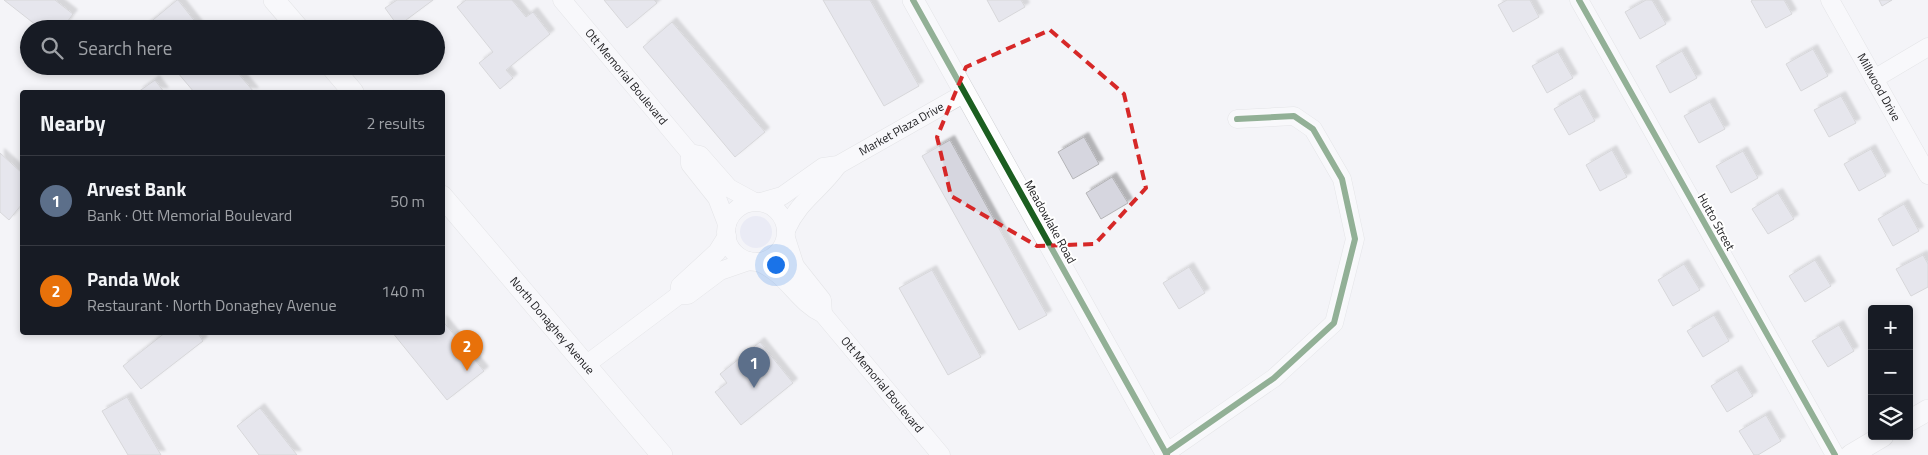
<!DOCTYPE html>
<html lang="en">
<head>
<meta charset="utf-8">
<style>
	:root { --surface:#171b24; --page:#20242c; --text:#f1f3f6; --muted:#9ea1a6; --line:#363941; --accent:#8c9099 }
	body { margin:0; font-family:"Titillium Web",sans-serif; background:var(--page); color:var(--text) }
	.controls { position:absolute; right:15px; bottom:15px; display:grid; overflow:hidden; border-radius:5px; box-shadow:0 2px 8px #0003 }
	.controls button { width:45px; height:45px; display:grid; place-items:center; padding:0; border:0; border-bottom:1px solid var(--line); background:var(--surface); color:var(--text); font:25px sans-serif }
	.you { position:absolute; left:775px; top:264px; width:18px; height:18px; margin:-12px; border:4px solid #fff; border-radius:50%; background:#1a73e8; box-shadow:0 0 0 8px #1a73e833 }
	.badge { display:grid; place-items:center; width:32px; height:32px; border-radius:50%; background:var(--accent); color:#fff; font-size:16px; font-weight:700 }
	.pin { position:absolute; translate:-50% -41px; filter:drop-shadow(0 1px 2px #0008) }
	.pin::after { content:''; position:absolute; top:26px; width:18px; height:15px; background:inherit; clip-path:polygon(0 0,100% 0,50% 100%) }
	.list { margin:0; padding:0; list-style:none }
	h2 { display:flex; justify-content:space-between; align-items:center; height:65px; margin:0; padding:0 20px; font-size:21px }
	h2 small { font-size:16px; font-weight:400; color:var(--muted) }
	.list li { display:grid; grid-template-columns:32px 1fr auto; gap:15px; align-items:center; box-sizing:border-box; height:90px; padding:0 20px; border-top:1px solid var(--line) }
	.list b { display:block; font-size:19px; white-space:nowrap }
	.list p { margin:0; font-size:16px; white-space:nowrap; color:var(--muted) }
	.list em { font-size:16px; font-style:normal; color:var(--muted) }
	.icon { flex:none; width:28px; height:28px; fill:none; stroke:currentColor; stroke-width:2; stroke-linecap:round; stroke-linejoin:round }
	.map { position:relative; flex:none; width:1928px; height:455px; overflow:hidden }
	.search { position:absolute; background:var(--surface); box-shadow:0 2px 8px #0003; left:20px; top:20px; width:425px; height:55px; display:flex; align-items:center; gap:12px; box-sizing:border-box; padding:0 18px; border-radius:28px; color:var(--muted); font-size:19px }
	.panel { position:absolute; background:var(--surface); box-shadow:0 2px 8px #0003; left:20px; top:90px; width:425px; height:245px; border-radius:5px }
	.map>svg:first-child { display:block }
	.green { fill:#dee0f2 }
	.building { fill:#d6d6df; stroke:#b4b4b7; filter:url(#shadow) }
	.lines { fill:none; stroke-linecap:round; stroke-linejoin:round }
	.minor-casing { stroke:#d0d1d4; stroke-width:19 }
	.tertiary-casing { stroke:#d0d1d4; stroke-width:22 }
	.minor { stroke:#fdfdfe; stroke-width:18 }
	.tertiary { stroke:#fdfdfe; stroke-width:21 }
	.cycleway-casing { stroke:#fff; stroke-width:9 }
	.cycleway { stroke:#1b5e20; stroke-width:6 }
	.marked { fill:none; stroke:#d62828; stroke-width:4; stroke-dasharray:10 6; stroke-linejoin:round }
	.labels { text-anchor:middle; stroke-width:4; stroke-linejoin:round; paint-order:stroke }
	.street-label { font-size:12px; fill:#1c1c1f; stroke:#fff }
</style>
</head>
<body>
<div class="map">
<svg width="1928" height="455" viewBox="0 0 1928 455">
	<defs>
		<filter id="shadow"><feDropShadow dx="4.5" dy="-4.5" stdDeviation="1" flood-color="#0004"/></filter>
	</defs>
	<rect width="100%" height="100%" fill="#f4f4f8"/>
	<circle class="green" cx="756" cy="232" r="16"/>
	<g class="building">
		<polygon points="4,0 55,0 73,14 62,29 41,29"/>
		<polygon points="178,0 201,29 142,29 177,0"/>
		<polygon points="397,0 433,0 398,26 385,8"/>
		<polygon points="466,0 512,0 526,17 533,12 550,34 506,70 513,78 500,89 479,63 493,52 457,7"/>
		<polygon points="604,0 654,0 657,3 627,28"/>
		<polygon points="823,0 870,0 919,86 884,106"/>
		<polygon points="987,0 1021,0 1025,7 999,22"/>
		<polygon points="1507,0 1530,0 1539,17 1513,32 1498,5"/>
		<polygon points="1646,0 1652,0 1666,24 1640,39 1625,12"/>
		<polygon points="1753,0 1784,0 1792,14 1766,28 1751,1"/>
		<polygon points="1879,0 1892,0 1882,6"/>
		<polygon points="672,22 765,132 735,157 643,47"/>
		<polygon points="1813,49 1828,76 1801,91 1786,64"/>
		<polygon points="1682,51 1697,78 1670,93 1656,66"/>
		<polygon points="1558,52 1573,78 1547,93 1532,66"/>
		<polygon points="172,66 232,66 254,92 194,92"/>
		<polygon points="155,80 164,92 138,92"/>
		<polygon points="1580,94 1595,121 1569,135 1554,109"/>
		<polygon points="1841,96 1856,123 1829,137 1814,110"/>
		<polygon points="1710,102 1725,129 1699,143 1684,116"/>
		<polygon points="1084,137 1099,164 1073,179 1058,152"/>
		<polygon points="950,140 1047,315 1019,330 922,156"/>
		<polygon points="1871,149 1886,176 1859,191 1844,164"/>
		<polygon points="1612,150 1627,177 1600,191 1586,165"/>
		<polygon points="1743,151 1758,178 1731,193 1716,166"/>
		<polygon points="0,153 22,173 22,204 9,220 0,212"/>
		<polygon points="1112,177 1128,203 1101,219 1086,193"/>
		<polygon points="1778,193 1794,219 1768,234 1752,209"/>
		<polygon points="1904,204 1919,231 1893,246 1878,219"/>
		<polygon points="1923,255 1928,264 1928,287 1911,296 1896,269"/>
		<polygon points="1815,260 1831,286 1805,302 1789,276"/>
		<polygon points="1684,264 1700,290 1673,306 1658,280"/>
		<polygon points="1189,267 1205,293 1179,309 1163,283"/>
		<polygon points="932,270 981,357 948,375 899,288"/>
		<polygon points="1714,315 1729,341 1703,357 1687,331"/>
		<polygon points="442,320 484,371 447,400 392,332 442,332"/>
		<polygon points="1839,325 1854,351 1828,367 1812,341"/>
		<polygon points="166,332 197,332 203,341 141,389 123,366"/>
		<polygon points="760,342 793,383 741,425 715,392 727,383 720,374"/>
		<polygon points="1737,370 1753,396 1727,412 1711,386"/>
		<polygon points="127,397 161,455 128,455 102,411"/>
		<polygon points="260,408 297,455 259,455 237,426"/>
		<polygon points="1766,415 1781,441 1758,455 1754,455 1739,431"/>
	</g>
	<g class="lines">
		<g class="minor-casing">
			<g id="minor">
				<path id="s1" d="M562,0L690,153L700,155L729,188L753,201"/>
				<polyline points="1579,0 1835,455"/>
				<path id="s2" d="M1830,0L1928,175"/>
				<polyline points="1874,79 1928,47"/>
				<polyline points="690,153 690,164 717,198 727,224"/>
				<circle cx="756" cy="232" r="30"/>
				<path id="s3" d="M761,202L782,196L823,167L838,165L965,93"/>
				<path d="M786,230C800,199 820,191 838,165"/>
				<polyline points="786,238 795,266 822,300 823,314"/>
				<path id="s4" d="M758,262C789,275 796,301 823,314L941,455"/>
				<polyline points="679,295 680,286 717,252 727,236"/>
				<polyline points="587,364 679,295 688,295 720,271 749,261"/>
				<polyline points="1166,453 1274,378 1334,323 1355,239 1342,179 1313,129 1294,116 1237,119"/>
			</g>
		</g>
		<g class="tertiary-casing">
			<g id="tertiary">
				<polyline points="274,0 299,29"/>
				<polyline points="913,0 1167,455"/>
				<polyline points="331,66 353,92"/>
				<path id="s5" d="M442,196L662,455"/>
				<polyline points="1909,421 1928,410"/>
				<polyline points="1851,455 1883,436"/>
			</g>
		</g>
		<use href="#minor" class="minor"/>
		<use href="#tertiary" class="tertiary"/>
		<g class="cycleway-casing">
			<g id="cycleway">
				<polyline points="913,0 1167,455"/>
				<polyline points="1579,0 1835,455"/>
				<polyline points="1166,453 1274,378 1334,323 1355,239 1342,179 1313,129 1294,116 1237,119"/>
			</g>
		</g>
		<use href="#cycleway" class="cycleway"/>
	</g>
	<path d="M0 0H1928V455H0ZM1050,30L1124,94L1146,188L1095,244L1037,246L951,196L937,137L966,67Z" fill="#f4f4f8" fill-opacity=".55" fill-rule="evenodd"/>
	<path class="marked" d="M1050,30L1124,94L1146,188L1095,244L1037,246L951,196L937,137L966,67Z"/>
	<g class="labels">
		<g class="street-label">
			<text dy="4" stroke="none"><textPath href="#s1" startOffset="100">Ott Memorial Boulevard</textPath></text>
			<text dy="4" stroke="none"><textPath href="#s2" startOffset="100">Millwood Drive</textPath></text>
			<text dy="4" stroke="none"><textPath href="#s3" startOffset="160">Market Plaza Drive</textPath></text>
			<text transform="translate(1050 222) rotate(61)" y="4">Meadowlake Road</text>
			<text transform="translate(1716 222) rotate(61)" y="4">Hutto Street</text>
			<text dy="4" stroke="none"><textPath href="#s5" startOffset="170">North Donaghey Avenue</textPath></text>
			<text dy="4" stroke="none"><textPath href="#s4" startOffset="176">Ott Memorial Boulevard</textPath></text>
		</g>
	</g>
</svg>
<div class="controls">
<button>+</button>
<button>−</button>
<button><svg class="icon" aria-label="layers" viewBox="0 0 24 24"><path d="M12 4l9 5-9 5-9-5zM3 14l9 5 9-5"/></svg></button>
</div>
<div class="you"></div>
<div class="pin badge" style="left:754px;top:388px;background:#5c6f8a">1</div>
<div class="pin badge" style="left:467px;top:371px;background:#e8710a">2</div>
<div class="search"><svg class="icon" aria-label="search" viewBox="0 0 24 24"><circle cx="10" cy="10" r="6"/><path d="M15 15l6 6"/></svg>Search here</div>
<section class="panel">
<h2>Nearby<small>2 results</small></h2>
<ul class="list">
<li><span class="badge" style="background:#5c6f8a">1</span><div><b>Arvest Bank</b><p>Bank · Ott Memorial Boulevard</p></div><em>50 m</em></li>
<li><span class="badge" style="background:#e8710a">2</span><div><b>Panda Wok</b><p>Restaurant · North Donaghey Avenue</p></div><em>140 m</em></li>
</ul>
</section>
</div>
</body>
</html>
